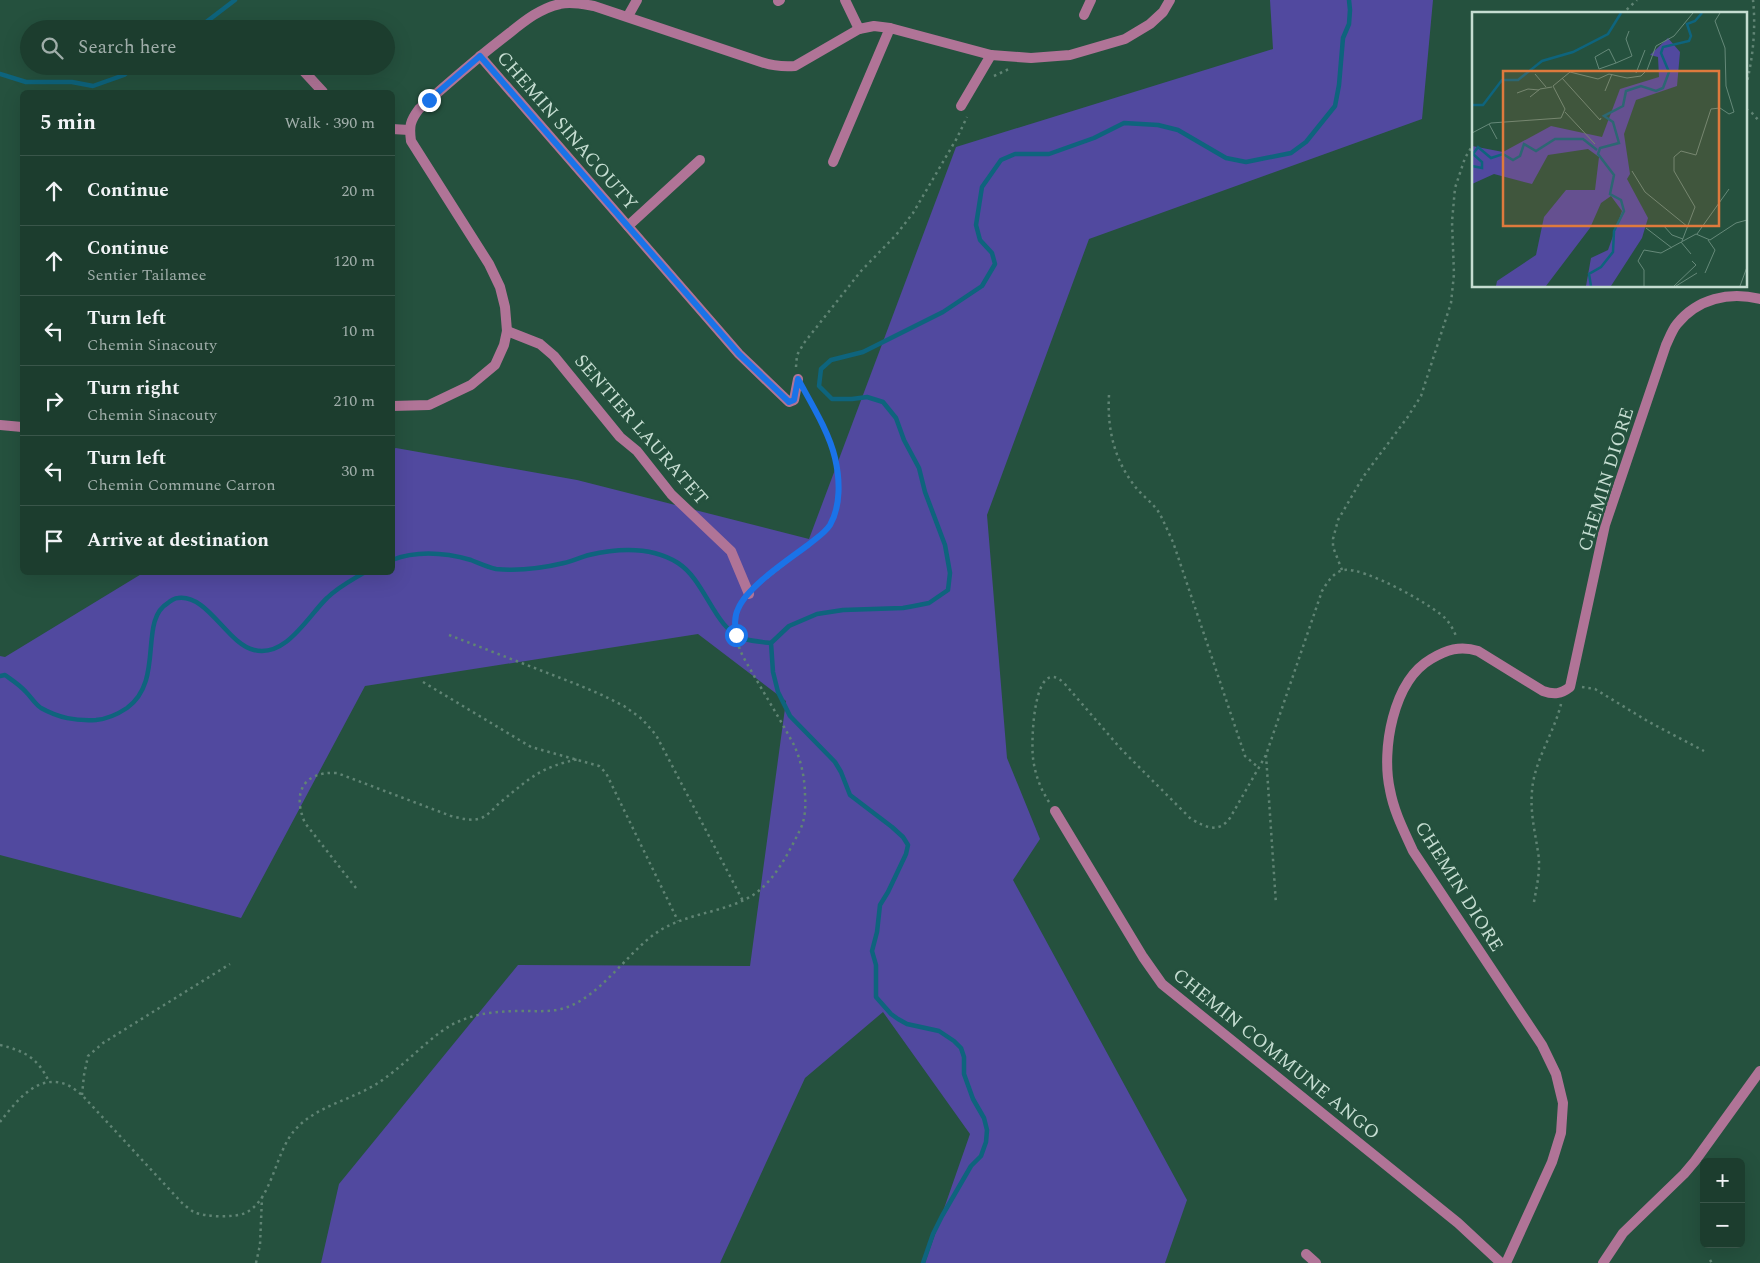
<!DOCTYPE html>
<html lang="en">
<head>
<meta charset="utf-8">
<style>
	:root { --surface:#1c3d2e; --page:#29483a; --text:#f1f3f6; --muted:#a0aeaa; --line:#3a564a }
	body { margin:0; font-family:Spectral,serif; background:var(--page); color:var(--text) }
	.controls { position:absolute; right:15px; bottom:15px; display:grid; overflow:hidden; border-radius:8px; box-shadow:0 5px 20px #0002 }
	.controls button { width:45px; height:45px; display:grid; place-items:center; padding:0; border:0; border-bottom:1px solid var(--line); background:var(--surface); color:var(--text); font:25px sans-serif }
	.stop { position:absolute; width:15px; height:15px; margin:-11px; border:4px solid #1a73e8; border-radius:50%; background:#fff }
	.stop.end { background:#1a73e8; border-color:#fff; box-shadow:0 1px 5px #0008 }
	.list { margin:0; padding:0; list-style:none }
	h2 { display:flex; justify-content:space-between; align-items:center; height:65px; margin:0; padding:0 20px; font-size:21px }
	h2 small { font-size:16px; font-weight:400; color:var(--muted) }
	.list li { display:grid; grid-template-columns:32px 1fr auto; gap:15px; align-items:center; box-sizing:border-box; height:70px; padding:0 20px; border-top:1px solid var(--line) }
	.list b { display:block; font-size:19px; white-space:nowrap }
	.list p { margin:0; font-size:16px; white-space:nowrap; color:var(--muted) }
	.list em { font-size:16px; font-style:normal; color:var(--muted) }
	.icon { flex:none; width:28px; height:28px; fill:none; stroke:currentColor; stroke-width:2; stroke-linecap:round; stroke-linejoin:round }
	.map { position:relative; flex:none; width:1760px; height:1263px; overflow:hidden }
	.search { position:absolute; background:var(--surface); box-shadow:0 5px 20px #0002; left:20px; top:20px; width:375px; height:55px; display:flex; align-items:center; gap:12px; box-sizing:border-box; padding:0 18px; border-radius:28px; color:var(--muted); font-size:19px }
	.panel { position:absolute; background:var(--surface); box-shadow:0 5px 20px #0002; left:20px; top:90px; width:375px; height:485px; border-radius:8px }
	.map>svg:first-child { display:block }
	.green { fill:#51499f }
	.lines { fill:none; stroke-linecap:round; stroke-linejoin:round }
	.stream { stroke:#0e647d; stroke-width:4.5 }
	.path { stroke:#608474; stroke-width:2.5; stroke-dasharray:2.5 4; stroke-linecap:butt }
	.minor { stroke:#b07497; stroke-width:10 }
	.tertiary { stroke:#b07497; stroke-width:10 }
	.route { stroke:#1a73e8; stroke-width:6 }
	.labels { text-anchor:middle; stroke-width:5; stroke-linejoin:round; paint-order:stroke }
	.street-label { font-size:19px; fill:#c5ddd1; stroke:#25513e }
	.inset-river { fill:none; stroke:#0e647d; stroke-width:2.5 }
	.inset-road { fill:none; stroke:#658979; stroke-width:1 }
	.view { fill:#df7a3d; fill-opacity:0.15; stroke:#df7a3d; stroke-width:2.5 }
	.inset-edge { fill:none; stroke:#c5ddd1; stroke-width:2.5 }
</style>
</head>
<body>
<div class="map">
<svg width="1760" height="1263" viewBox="0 0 1760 1263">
	<rect width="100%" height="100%" fill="#25513e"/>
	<polygon class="green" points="1270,0 1433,0 1422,119 1089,239 987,515 1007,758 1040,839 1013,880 1187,1200 1165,1263 925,1263 970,1134 883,1012 805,1078 720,1263 321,1263 339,1184 518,965 750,966 786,701 698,634 365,686 241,918 0,855 0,656 5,657 143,573 392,572 392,449 396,448 577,480 809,539 956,147 1273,49"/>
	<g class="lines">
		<g class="stream">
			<polyline points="197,29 235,0"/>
			<polyline points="0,74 26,82 72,82 93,86 124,75 136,66"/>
			<path d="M392,560C418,550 446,553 471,560C479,563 487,567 496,569C518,571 543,568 564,563C573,561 581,557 589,555C619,548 651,546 678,563C706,581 714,629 744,639C752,641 762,642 771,643"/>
			<path d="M0,676L5,675C12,680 20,685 26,692C31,697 35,704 41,708C59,718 75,721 96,720C107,719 118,714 127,708C165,681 138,620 168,603C170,601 175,598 178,598C208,594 227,644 254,650C286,658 308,616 327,598C338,587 352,580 365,572"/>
			<polyline points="923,1263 933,1234 942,1216 971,1166 981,1156 986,1142 987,1130 984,1118 973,1099 964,1074 964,1057 961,1048 954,1041 939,1031 907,1024 898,1019 891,1014 876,997 876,965 872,951 877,932 880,905 888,892 906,854 908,845 903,837 892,827 850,795 841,772 835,762 790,716 778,692 773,672 771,643 789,626 817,614 843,610 903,608 914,606 929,603 948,590 950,573 945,545 925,492 919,468 904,440 896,418 883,402 867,397 852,399 832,399 819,386 821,369 831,360 863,352 943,312 982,286 995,264 992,253 980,240 976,225 982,187 1001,160 1015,154 1049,154 1094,138 1124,123 1158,125 1178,130 1226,158 1246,162 1291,153 1306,142 1335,106 1339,85 1343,38 1349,24 1350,10 1349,0"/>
		</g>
		<g class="path">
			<polyline points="1622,14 1637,0"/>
			<polyline points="994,76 1009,69"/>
			<path d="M1746,86C1753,58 1756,28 1753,0"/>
			<polyline points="1746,109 1752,113 1760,122"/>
			<polyline points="796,367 797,355 804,343 861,271 896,235 913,213 957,138 967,117"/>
			<path d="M1109,395C1107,428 1114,459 1134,485C1141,495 1151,501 1158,511C1164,521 1168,532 1173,542L1245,756L1259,768"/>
			<polyline points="1342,570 1333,547 1333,539 1338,520 1363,477 1407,418 1421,396 1451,303 1454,274 1452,222 1455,188 1465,158 1474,143"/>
			<path d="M757,586L821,535C843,512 843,472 831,444C825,427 815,411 807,395"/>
			<polyline points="449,635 576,684 602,695 624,706 642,719 656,735 743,901"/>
			<polyline points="423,682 531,747 599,766 606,773 678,921"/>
			<polyline points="1582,687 1595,689 1649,722 1704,751"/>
			<polyline points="1266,755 1276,904"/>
			<path d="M1049,802C1040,788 1035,774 1033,758C1031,743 1033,653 1064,683L1121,749L1191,819C1206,827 1218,834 1230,818L1266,755L1322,591C1327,583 1333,572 1344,570C1364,567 1429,603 1445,618C1450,623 1454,631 1457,638"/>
			<path d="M356,888L305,823C292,793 303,771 337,773L451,816C460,818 469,821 478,819C488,817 494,807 502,801C531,777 541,767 579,759"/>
			<path d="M1534,902C1537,885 1541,868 1538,852C1535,832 1530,812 1532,791C1534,761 1554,733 1561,704"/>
			<path d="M0,1045C25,1051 38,1058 49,1082"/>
			<polyline points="82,1095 84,1075 88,1056 103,1043 230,964"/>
			<path d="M0,1122C16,1102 36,1074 65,1084C71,1086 77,1091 82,1095L182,1203C186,1206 190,1210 194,1212C204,1217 234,1218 245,1213C272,1201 275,1153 294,1131C315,1106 352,1100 378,1083C401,1068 420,1047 442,1031C467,1013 495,1011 525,1011C537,1011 549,1012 561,1009C598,1000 625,955 656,933C686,912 728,913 756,893C776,878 789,852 800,830C805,820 806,807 805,795C805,779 801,760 794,745C781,721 767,698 753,674C748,665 742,656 739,647C734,632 733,616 742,602"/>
			<polyline points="1710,1260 1712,1263"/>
			<polyline points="256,1263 260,1245 262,1197"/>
		</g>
		<g class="minor">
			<polyline points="845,0 859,29"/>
			<polyline points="778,1 780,0"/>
			<polyline points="1084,15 1091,0"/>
			<polyline points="628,16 637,0"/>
			<polyline points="261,28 262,29"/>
			<polyline points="480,56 739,354 789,402 794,400 798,379"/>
			<polyline points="299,66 323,92"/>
			<polyline points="961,106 991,55"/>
			<polyline points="392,129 409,130"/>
			<polyline points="833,162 890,28"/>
			<polyline points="628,226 700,160"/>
			<polyline points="507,331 540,344 554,356 620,437 637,451 671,494 731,551 749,594"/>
			<polyline points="1055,811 1143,957 1162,984 1458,1223 1501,1263"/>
			<polyline points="1306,1254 1316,1263"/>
			<path d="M1506,1263L1552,1162L1561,1133L1563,1103L1556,1074L1542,1045L1413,851C1404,831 1394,812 1390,790C1381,750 1393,681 1431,659C1446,650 1460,645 1478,651L1543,691C1554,695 1561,694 1570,687L1605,525L1666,345C1669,339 1672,330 1677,324C1697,299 1729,291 1760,299"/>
			<polyline points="1603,1263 1623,1233 1684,1174 1695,1161 1760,1071"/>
		</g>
		<g class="tertiary">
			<path d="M392,406L429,405L471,385L495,365L504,345L507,331L505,307L500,287L489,264L411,141C409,126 410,121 419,109C445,86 471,63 498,42C518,27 536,9 560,4C571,1 583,4 594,6L761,62C773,66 782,67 795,66L859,29L874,26L890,28L991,55L1031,58L1070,55L1125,39L1150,24L1163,12L1170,0"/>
			<polyline points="0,425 22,427"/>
		</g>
	</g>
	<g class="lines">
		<path class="route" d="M429,100L480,56L739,354L789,402L794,400L798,379C811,403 829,432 835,458C840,479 841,506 830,525C825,533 815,539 808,545C788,560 747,587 738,609C734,617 735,626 736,635"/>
	</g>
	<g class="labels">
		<g class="street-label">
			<text transform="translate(568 130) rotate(49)" y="7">CHEMIN SINACOUTY</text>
			<text transform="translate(642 429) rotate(49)" y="7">SENTIER LAURATET</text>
			<text transform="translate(1605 479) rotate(-73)" y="7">CHEMIN DIORE</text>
			<text transform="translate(1460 886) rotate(58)" y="7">CHEMIN DIORE</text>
			<text transform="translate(1277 1053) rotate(39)" y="7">CHEMIN COMMUNE ANGO</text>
		</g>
	</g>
	<g transform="translate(1472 12)">
		<rect width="275" height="275" fill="#25513e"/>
		<path d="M196,26L208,40L205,74L164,88L152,122L158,162L155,167L176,206L170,226L139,274H114L119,246L136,238L150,199L139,184L129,191L118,216L74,274H24L25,269L64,243L72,205L94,178H123L127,145L116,137L76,143L60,172L22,162L0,172V134L31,140L79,114L130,125L148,77L187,65L186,45L178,43Z" fill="#51499f"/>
		<path class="inset-river" d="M0,93H11L30,68H46L70,49L101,40L136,22L149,1M0,154L10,156V150L1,142L6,135L19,146L31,142L41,148L48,144L52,132L64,139L83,127H111L125,138M119,274L117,262L129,255L141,240L142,219L152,199L149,188L138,182L142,163L126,142L128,136L147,131L141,110L132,104L151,94L154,79L169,74L184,79L191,76L197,60L189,41L191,35L217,29L219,24L215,12L223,9L230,1"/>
		<path class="inset-road" d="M137,37L144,51L127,57L123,45ZM144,51L160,44L154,27L157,19M164,61L173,38M63,62L74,75M90,66L128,108L129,106M133,79L140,62M45,81L56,77L67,78M58,85L68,77L80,75M93,100L123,132M17,112L25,127M0,121L19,111L89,106L93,97L81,74L98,60L126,67L137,62L155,66L169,64L175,58L184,34L202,24L221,1M160,159L173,180L216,215M191,213L200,223L211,227M174,216L200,236M225,222L257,177M210,229L223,195L202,159V145L209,139L224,143L239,97L248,96L257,102L262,100L254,74L253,36L243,9L248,1M209,230L219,242M233,261L243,238L236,228M172,274V258L166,249L172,238L189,241L224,222L238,228L264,211L275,208M202,274L224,253L220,249M204,274L225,261M268,274L275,255"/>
		<path class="view" d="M31,59H247V214H31Z"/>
		<rect width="275" height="275" class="inset-edge"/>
	</g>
</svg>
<div class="controls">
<button>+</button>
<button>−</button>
</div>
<div class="stop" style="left:736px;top:635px"></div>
<div class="stop end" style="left:429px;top:100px"></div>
<div class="search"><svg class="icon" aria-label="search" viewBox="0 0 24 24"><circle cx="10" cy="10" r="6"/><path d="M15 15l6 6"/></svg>Search here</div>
<section class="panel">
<h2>5 min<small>Walk · 390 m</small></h2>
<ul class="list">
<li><svg class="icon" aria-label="ahead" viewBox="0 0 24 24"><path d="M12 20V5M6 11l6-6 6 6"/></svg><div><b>Continue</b></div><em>20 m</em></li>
<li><svg class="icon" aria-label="ahead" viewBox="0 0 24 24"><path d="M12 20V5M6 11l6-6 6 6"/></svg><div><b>Continue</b><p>Sentier Tailamee</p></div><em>120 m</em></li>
<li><svg class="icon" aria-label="left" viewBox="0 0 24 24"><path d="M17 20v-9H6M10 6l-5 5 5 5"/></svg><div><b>Turn left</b><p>Chemin Sinacouty</p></div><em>10 m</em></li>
<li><svg class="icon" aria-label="right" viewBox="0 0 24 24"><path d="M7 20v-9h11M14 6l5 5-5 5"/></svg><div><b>Turn right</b><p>Chemin Sinacouty</p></div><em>210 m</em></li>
<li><svg class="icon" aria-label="left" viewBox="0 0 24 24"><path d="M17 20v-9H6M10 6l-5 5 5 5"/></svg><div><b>Turn left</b><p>Chemin Commune Carron</p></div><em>30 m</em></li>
<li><svg class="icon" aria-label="arrive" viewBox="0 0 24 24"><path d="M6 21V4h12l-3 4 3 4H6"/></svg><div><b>Arrive at destination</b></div></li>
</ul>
</section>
</div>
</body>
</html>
